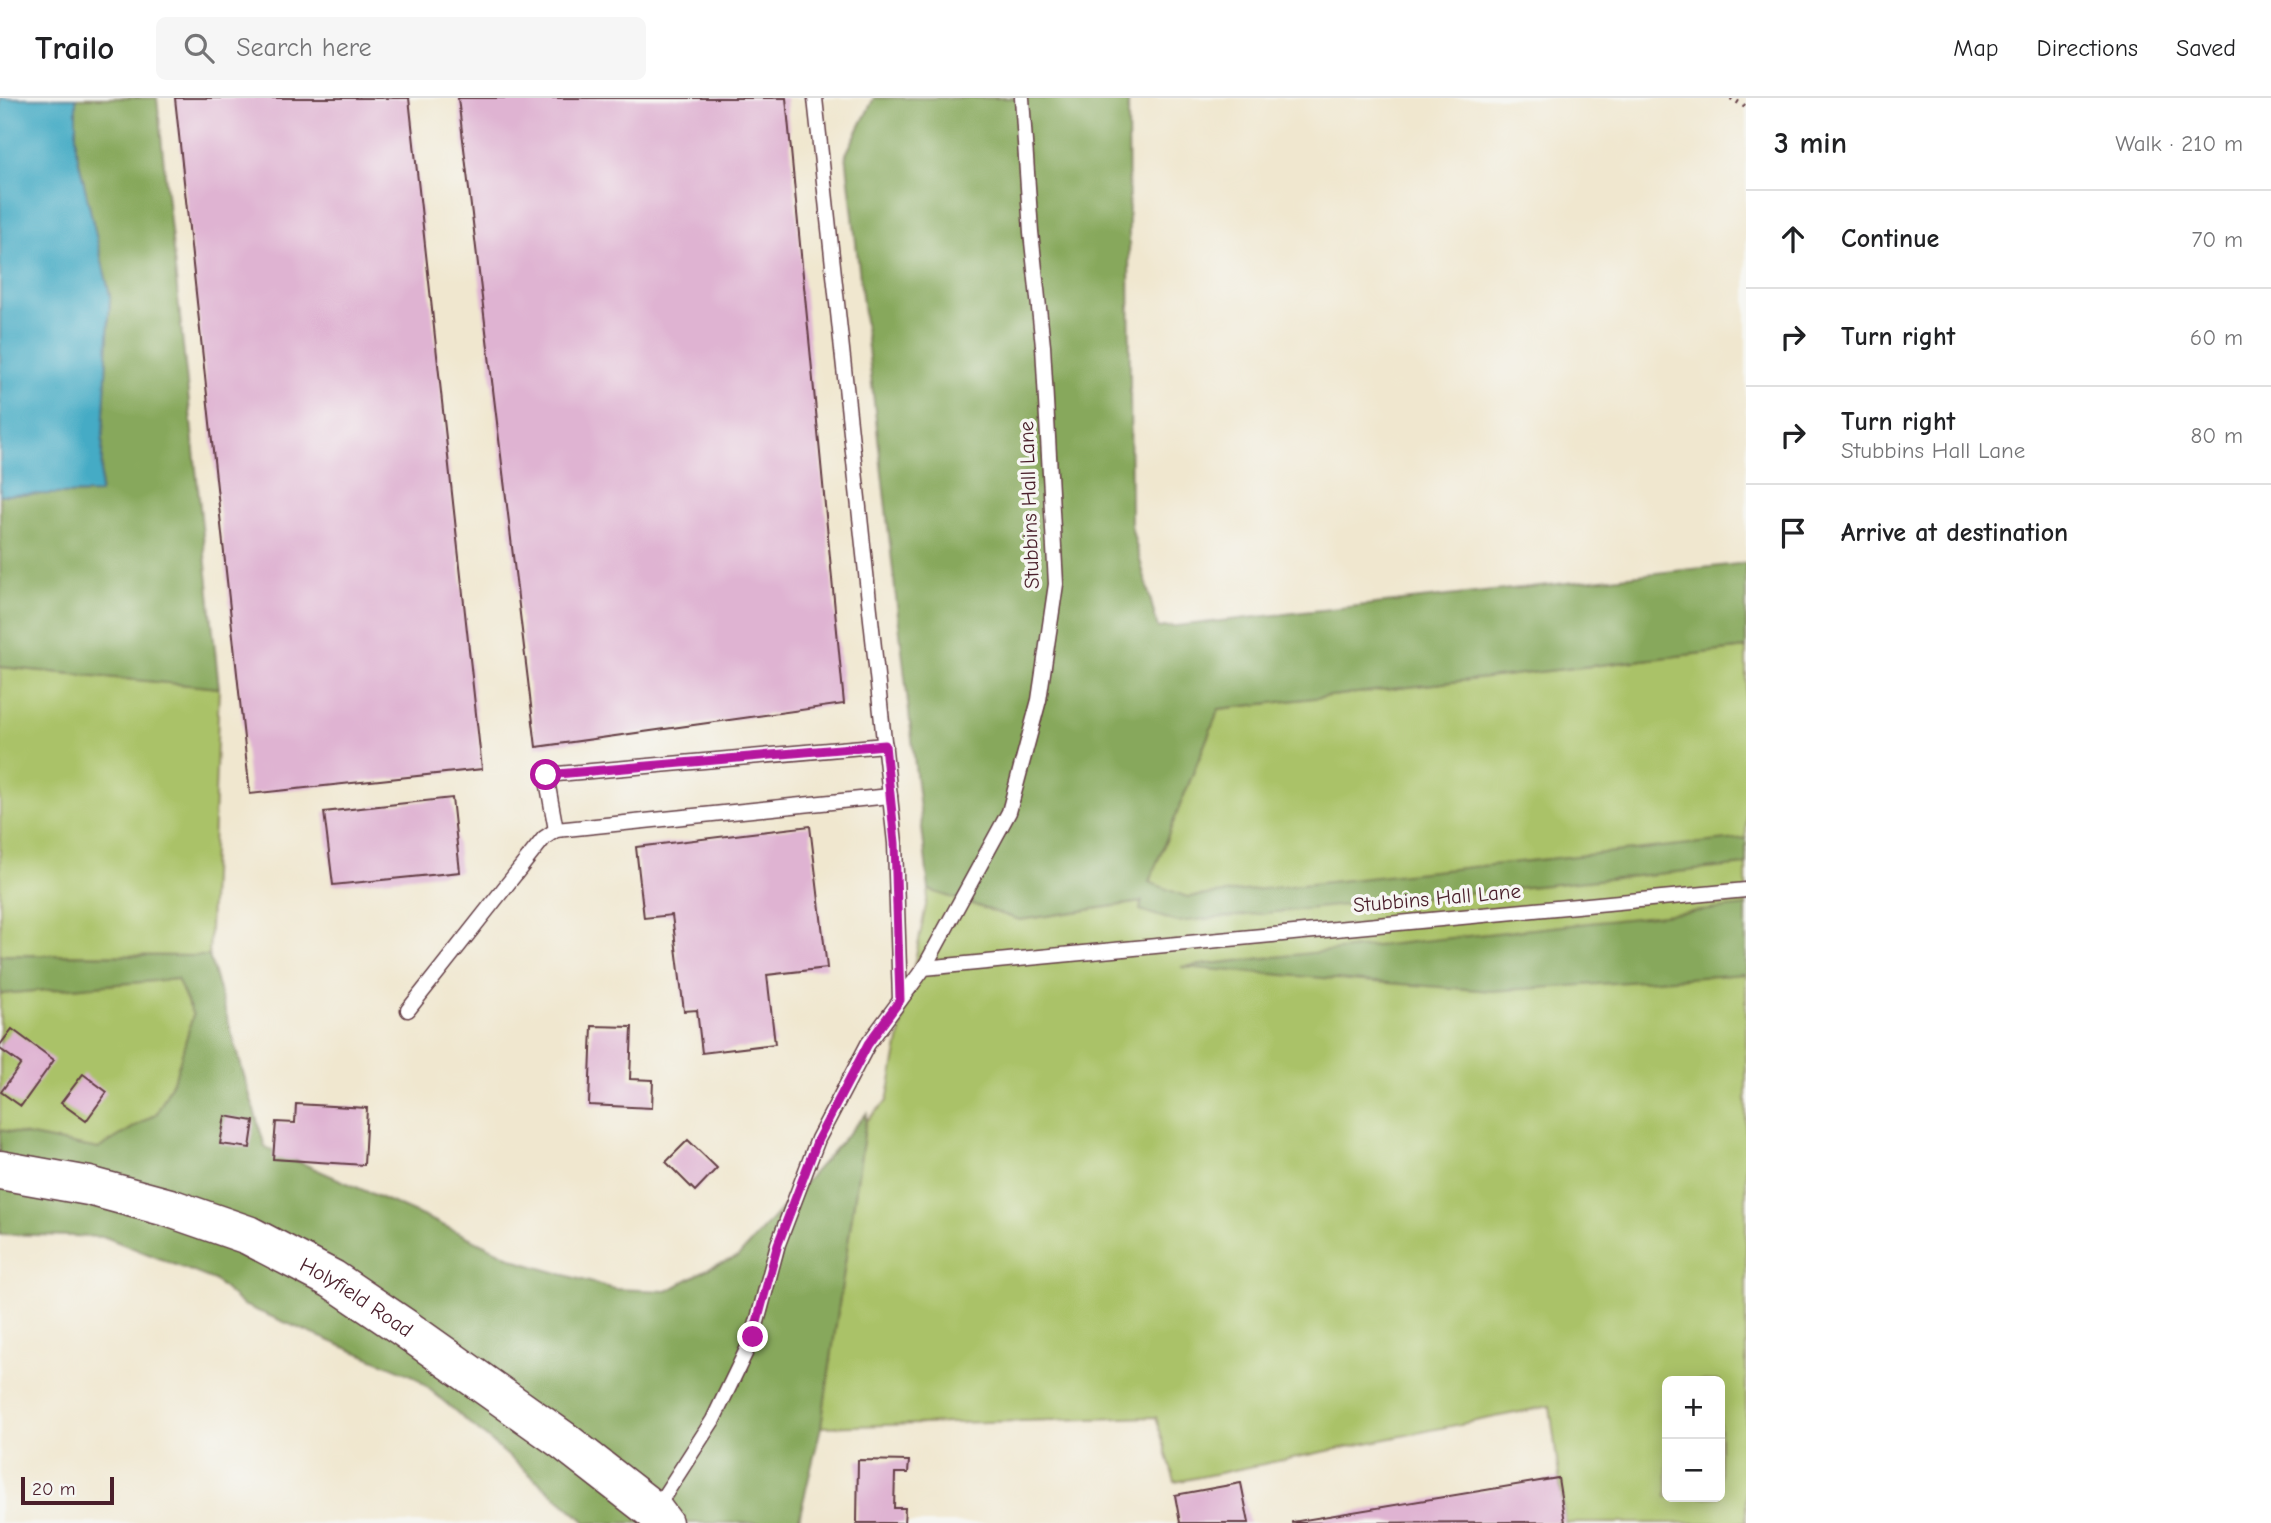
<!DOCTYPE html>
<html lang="en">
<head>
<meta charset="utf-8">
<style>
	:root { --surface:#fff; --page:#f6f6f6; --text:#202124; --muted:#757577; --line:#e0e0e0 }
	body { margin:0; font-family:"Comic Neue",sans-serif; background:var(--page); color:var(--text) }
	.controls { position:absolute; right:21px; bottom:21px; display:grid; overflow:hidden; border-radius:10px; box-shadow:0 4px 18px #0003 }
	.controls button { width:63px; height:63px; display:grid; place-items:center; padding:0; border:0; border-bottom:2px solid var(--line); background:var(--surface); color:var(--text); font:35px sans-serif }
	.scale { position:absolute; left:21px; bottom:18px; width:93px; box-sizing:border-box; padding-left:7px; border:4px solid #4a1f2b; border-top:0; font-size:19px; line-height:24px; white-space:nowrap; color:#4a1f2b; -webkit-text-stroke:5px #f6f6f2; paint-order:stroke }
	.stop { position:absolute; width:21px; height:21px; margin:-16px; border:5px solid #b5179e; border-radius:50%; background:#fff }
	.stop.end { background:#b5179e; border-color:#fff; box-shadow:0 2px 7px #0008 }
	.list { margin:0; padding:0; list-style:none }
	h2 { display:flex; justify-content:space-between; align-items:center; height:91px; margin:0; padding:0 28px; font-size:30px }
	h2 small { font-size:23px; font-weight:400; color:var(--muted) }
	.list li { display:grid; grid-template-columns:46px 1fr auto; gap:21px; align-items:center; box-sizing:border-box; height:98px; padding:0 28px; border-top:2px solid var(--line) }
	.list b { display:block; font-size:26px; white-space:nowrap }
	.list p { margin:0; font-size:23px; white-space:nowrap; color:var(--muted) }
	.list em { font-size:23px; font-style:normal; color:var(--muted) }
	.icon { flex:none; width:38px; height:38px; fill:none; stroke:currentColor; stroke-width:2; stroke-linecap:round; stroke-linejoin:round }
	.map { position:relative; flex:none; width:1746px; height:1425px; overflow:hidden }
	header { display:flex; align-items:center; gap:42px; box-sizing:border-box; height:98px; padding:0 35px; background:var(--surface); border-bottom:2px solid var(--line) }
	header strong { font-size:33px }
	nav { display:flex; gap:38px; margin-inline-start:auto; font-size:24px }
	.search { width:490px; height:63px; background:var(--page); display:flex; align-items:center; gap:18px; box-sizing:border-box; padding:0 24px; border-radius:10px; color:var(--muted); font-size:26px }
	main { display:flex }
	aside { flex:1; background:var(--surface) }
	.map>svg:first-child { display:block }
	.green { fill:#aac268; stroke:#7a704a; stroke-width:2; fill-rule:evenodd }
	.forest { fill:#87a85c; stroke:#686444; stroke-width:2 }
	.water { fill:#45abc5; stroke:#486578; stroke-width:2 }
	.building { fill:#dfb3d2 }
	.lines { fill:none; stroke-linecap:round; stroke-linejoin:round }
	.service-casing { stroke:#633d44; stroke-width:17 }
	.secondary-casing { stroke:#633d44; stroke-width:41 }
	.path { stroke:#633d44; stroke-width:4.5; stroke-dasharray:2 5; stroke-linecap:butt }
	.service { stroke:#fff; stroke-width:14 }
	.secondary { stroke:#fff; stroke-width:38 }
	.route { stroke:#b5179e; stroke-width:9 }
	.labels { text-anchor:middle; stroke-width:7; stroke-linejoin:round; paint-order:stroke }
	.street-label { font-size:21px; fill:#4a1f2b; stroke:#f6f6f2 }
</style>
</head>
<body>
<header>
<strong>Trailo</strong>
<div class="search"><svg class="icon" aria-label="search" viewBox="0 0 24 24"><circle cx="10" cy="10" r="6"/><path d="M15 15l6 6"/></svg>Search here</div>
<nav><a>Map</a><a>Directions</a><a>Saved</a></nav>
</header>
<main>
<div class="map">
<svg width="1746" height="1425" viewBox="0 0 1746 1425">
	<rect width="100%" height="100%" fill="#f6f6f2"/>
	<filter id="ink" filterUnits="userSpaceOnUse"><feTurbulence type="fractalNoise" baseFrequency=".0143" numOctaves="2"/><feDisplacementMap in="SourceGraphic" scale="14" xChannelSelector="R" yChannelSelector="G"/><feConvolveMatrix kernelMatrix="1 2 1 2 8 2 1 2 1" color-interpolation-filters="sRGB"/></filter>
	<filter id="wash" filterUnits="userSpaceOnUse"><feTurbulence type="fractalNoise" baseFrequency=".00686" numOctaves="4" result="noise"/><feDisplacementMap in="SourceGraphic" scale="28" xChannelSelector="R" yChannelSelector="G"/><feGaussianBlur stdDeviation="1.57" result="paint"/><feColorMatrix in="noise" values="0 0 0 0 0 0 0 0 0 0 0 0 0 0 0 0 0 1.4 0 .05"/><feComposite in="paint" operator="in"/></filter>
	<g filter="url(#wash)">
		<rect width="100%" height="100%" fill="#f0e7cf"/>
		<g class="green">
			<path d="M1746,550V1425H1565L1550,1308L1175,1384L1156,1319L821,1329L866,1023L887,1003L929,792L1020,822L1141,804L1219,611ZM1667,1283H1720V1399H1667Z"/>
			<polygon points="0,569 219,590 209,858 0,857"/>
			<polygon points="178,881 193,917 176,977 157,1015 98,1051 0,1032 0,896"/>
		</g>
		<g class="forest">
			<polygon points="76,0 157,0 219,590 0,569 0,397 100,395 110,198 76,51"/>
			<polygon points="874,0 1128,0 1131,428 1158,530 1746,465 1746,550 1219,611 1149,784 1187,799 1746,740 1746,767 1177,824 1140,812 1142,801 1141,804 1020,822 929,792 846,56"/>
			<polygon points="1746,808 1746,876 1492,893 1181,869"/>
			<polygon points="0,857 209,858 265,1049 436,1124 523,1165 614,1191 667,1193 711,1169 738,1159 867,1015 821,1329 798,1425 587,1425 414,1278 243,1207 214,1182 105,1139 0,1136 0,1032 98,1051 157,1015 176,977 193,917 177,881 0,896"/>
		</g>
		<polygon class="water" points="0,0 76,0 76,51 110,198 100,395 0,397"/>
		<g id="blocks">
			<g class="building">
				<polygon points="175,0 409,0 482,671 250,696"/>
				<polygon points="458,0 786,0 844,606 536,649"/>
				<polygon points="452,700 460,774 333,787 324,714"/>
				<polygon points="810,728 827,870 767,877 775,946 702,955 697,912 684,913 672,817 644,820 636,749"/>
				<polygon points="592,928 632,929 630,981 653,982 652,1010 589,1007"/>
				<polygon points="12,931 54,962 21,1008 1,994 21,966 0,951 0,947"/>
				<polygon points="83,976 107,994 86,1023 61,1005"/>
				<polygon points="296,1006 367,1010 364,1067 273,1061 276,1024 295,1025"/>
				<polygon points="225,1018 254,1023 250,1050 220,1046"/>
				<polygon points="688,1042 717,1070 695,1093 666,1064"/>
				<polygon points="858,1362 909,1363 908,1375 895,1375 894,1410 905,1410 904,1425 857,1425"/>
				<polygon points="1558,1380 1565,1424 1292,1425 1292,1424"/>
				<polygon points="1241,1385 1249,1425 1180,1425 1175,1397"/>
			</g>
		</g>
	</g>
	<g filter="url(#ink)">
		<use href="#blocks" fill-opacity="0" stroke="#633d44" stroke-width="2"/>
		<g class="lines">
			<g class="service-casing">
				<g id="service">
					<polyline points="815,0 895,745 900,902"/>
					<polyline points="556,732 546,677 885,647"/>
					<polyline points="924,870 1009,714 1039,602 1056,486 1043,248 1031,134 1022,0"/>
					<polyline points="408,912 544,740 556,732 890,698"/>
					<polyline points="655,1412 713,1322 753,1239 778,1146 818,1041 868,946 924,870 1746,792"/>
				</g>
			</g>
			<g class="secondary-casing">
				<g id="secondary">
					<path id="s1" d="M0,1072L89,1088L170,1110L248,1137L332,1181L406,1231L564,1343L654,1413L663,1425"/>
				</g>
			</g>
			<polyline class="path" points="1731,0 1746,9"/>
			<use href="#service" class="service"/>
			<use href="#secondary" class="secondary"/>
		</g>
	</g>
	<g class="lines" filter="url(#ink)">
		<polyline class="route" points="546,677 885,647 895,745 900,902 868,946 818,1041 778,1146 753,1239"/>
	</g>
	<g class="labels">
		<g class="street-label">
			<text transform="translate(1029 407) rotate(-92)" y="7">Stubbins Hall Lane</text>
			<text transform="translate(1437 800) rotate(-5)" y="7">Stubbins Hall Lane</text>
			<text dy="7" stroke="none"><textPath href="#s1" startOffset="382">Holyfield Road</textPath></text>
		</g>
	</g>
</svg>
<div class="controls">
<button>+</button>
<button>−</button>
</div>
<div class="scale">20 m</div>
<div class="stop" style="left:546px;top:677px"></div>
<div class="stop end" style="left:753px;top:1239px"></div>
</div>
<aside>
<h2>3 min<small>Walk · 210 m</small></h2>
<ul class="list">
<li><svg class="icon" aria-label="ahead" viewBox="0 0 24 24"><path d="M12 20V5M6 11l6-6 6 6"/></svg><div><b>Continue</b></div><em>70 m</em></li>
<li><svg class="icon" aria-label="right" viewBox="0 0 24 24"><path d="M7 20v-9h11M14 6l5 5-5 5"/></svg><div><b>Turn right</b></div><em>60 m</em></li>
<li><svg class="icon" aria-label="right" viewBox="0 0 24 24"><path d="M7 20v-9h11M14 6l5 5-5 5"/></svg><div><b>Turn right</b><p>Stubbins Hall Lane</p></div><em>80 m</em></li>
<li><svg class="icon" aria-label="arrive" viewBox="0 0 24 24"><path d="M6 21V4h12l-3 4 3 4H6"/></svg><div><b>Arrive at destination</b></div></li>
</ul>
</aside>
</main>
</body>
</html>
